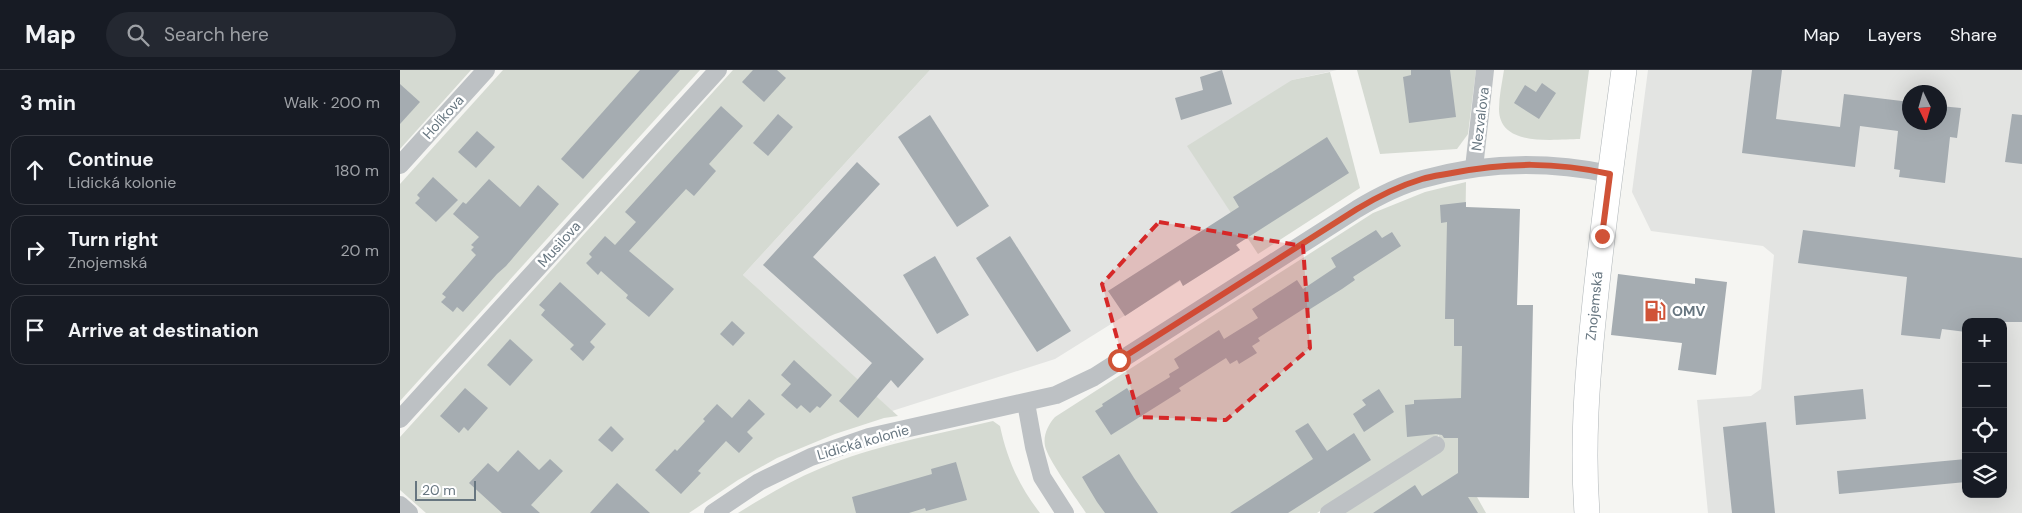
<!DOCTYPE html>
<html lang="en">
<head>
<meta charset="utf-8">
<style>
	:root { --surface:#171b24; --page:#242831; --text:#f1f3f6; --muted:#9ea1a6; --line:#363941 }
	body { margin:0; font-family:"DM Sans",sans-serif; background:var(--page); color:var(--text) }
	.controls { position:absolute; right:15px; bottom:15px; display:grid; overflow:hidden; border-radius:10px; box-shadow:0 5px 20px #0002 }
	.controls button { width:45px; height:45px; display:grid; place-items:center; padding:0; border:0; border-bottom:1px solid var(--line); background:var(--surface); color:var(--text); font:25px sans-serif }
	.compass { position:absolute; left:1502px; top:15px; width:45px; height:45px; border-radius:50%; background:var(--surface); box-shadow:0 5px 20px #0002; rotate:175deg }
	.scale { position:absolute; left:15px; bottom:12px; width:61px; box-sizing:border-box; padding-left:5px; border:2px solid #677680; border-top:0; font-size:14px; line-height:18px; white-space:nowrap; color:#677680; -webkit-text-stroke:4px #fff; paint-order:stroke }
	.stop { position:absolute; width:15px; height:15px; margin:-11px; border:4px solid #d05337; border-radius:50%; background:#fff }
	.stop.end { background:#d05337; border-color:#fff; box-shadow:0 1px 5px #0008 }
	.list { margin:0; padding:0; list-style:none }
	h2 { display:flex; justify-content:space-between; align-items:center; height:65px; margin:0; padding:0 20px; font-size:21px }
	h2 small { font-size:16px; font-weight:400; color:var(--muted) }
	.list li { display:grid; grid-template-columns:32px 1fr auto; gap:15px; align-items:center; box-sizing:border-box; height:70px; margin:0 10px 10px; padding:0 10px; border:1px solid var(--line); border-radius:15px }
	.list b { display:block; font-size:19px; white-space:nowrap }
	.list p { margin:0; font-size:16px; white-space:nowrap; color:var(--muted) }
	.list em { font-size:16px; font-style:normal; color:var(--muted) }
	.icon { flex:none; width:28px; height:28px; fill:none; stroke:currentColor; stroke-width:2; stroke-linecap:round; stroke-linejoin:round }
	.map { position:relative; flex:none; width:1622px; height:443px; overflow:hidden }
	header { display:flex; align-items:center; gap:30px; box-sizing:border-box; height:70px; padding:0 25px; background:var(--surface); border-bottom:1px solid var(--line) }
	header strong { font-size:24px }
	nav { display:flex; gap:28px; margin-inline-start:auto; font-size:18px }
	.search { width:350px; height:45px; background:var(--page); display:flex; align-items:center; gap:12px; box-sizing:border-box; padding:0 18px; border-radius:28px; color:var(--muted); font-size:19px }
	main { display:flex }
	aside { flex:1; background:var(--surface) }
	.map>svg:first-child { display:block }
	.built { fill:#e3e4e2; fill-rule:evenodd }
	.green { fill:#d5dad2 }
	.building { fill:#a5acb1 }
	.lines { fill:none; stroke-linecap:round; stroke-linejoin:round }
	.secondary-casing { stroke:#afb5b8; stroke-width:26 }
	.minor { stroke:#bdc1c4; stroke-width:18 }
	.secondary { stroke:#fff; stroke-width:25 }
	.route { stroke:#d05337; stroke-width:6 }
	.marked { fill:#d62828; fill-opacity:0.2; stroke:#d62828; stroke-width:4; stroke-dasharray:10 6; stroke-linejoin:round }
	.labels { text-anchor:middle; stroke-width:5; stroke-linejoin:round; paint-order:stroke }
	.street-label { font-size:14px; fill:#677680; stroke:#fff }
	.poi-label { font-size:14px; font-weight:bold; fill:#677680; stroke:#fff; text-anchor:start }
</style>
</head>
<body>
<header>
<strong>Map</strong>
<div class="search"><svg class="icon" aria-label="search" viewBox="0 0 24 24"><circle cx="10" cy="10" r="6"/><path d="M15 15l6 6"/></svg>Search here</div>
<nav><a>Map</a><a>Layers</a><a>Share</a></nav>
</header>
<main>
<aside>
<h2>3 min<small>Walk · 200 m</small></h2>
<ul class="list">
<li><svg class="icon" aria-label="ahead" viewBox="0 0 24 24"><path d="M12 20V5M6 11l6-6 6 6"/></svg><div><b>Continue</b><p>Lidická kolonie</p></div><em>180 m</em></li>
<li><svg class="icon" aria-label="right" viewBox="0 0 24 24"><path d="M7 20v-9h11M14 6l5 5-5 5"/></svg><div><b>Turn right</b><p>Znojemská</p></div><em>20 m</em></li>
<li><svg class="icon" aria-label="arrive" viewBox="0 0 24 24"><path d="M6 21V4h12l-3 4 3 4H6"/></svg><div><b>Arrive at destination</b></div></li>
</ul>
</aside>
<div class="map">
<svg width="1622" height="443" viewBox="0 0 1622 443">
	<rect width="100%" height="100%" fill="#f5f5f2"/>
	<g class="built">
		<polygon points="530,0 937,0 892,10 846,167 836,173 840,180 783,216 780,211 655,289 492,341 343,205"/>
		<path d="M1248,0H1622V443H1308L1297,330L1351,326L1361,319L1374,185L1363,176L1251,161L1232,122ZM1510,22H1540V52H1510ZM1566,252H1603V424H1566Z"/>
	</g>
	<g class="green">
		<polygon points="0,0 71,0 0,79"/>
		<polygon points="103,0 300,0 0,331 0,114"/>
		<polygon points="333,0 530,0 343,205 498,346 484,348 435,364 377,388 338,410 289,443 26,443 0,420 0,367"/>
		<polygon points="957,0 1076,0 1068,64 1057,79 980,84"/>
		<path d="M1104,0H1189L1180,69C1155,69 1099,78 1099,39C1099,26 1102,13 1104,0Z"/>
		<polygon points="930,2 960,118 858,184 787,76 892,10"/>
		<path d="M1066,112L1064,244L1077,427L1086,443H944L1040,381L1039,365L917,443H686C677,429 648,390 645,376C643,365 648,355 655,347L973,143L1025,122Z"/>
		<path d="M593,351L600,356C607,389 619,416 640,443H338C364,427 390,411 419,399C474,375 535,365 593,351Z"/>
	</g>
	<g class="building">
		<polygon points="240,0 280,0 183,109 161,89"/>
		<polygon points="353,0 377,0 386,8 364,32 342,12"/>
		<polygon points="822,0 832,34 781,50 775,28 803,20 800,7"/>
		<polygon points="1011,0 1050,0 1056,47 1009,53 1003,7 1011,5"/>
		<polygon points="1352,0 1382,0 1376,49 1440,57 1444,24 1510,32 1510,52 1540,52 1540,36 1561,38 1557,68 1550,67 1545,113 1499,107 1500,100 1494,99 1498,61 1460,56 1455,97 1342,83"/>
		<polygon points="1142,13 1156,23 1139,49 1114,33 1125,15 1136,22"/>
		<polygon points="0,14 20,32 0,54"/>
		<polygon points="321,36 343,56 309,94 316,101 294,126 286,119 229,181 274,219 249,247 226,228 228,225 201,201 198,205 186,193 192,187 189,184 205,166 215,175 236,152 225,142"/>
		<polygon points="378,44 393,57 368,86 353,73"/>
		<polygon points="1612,44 1622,45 1622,94 1605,92"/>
		<polygon points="530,45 589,136 557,157 498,67"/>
		<polygon points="77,61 95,77 76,98 58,82"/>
		<polygon points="927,67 949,103 836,175 840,180 783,216 780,210 725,246 708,221 839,137 833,127"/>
		<polygon points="457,92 480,114 413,187 524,289 498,318 491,310 458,348 439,331 472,293 363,195"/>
		<polygon points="33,107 58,130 36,152 15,133 20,128 17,125"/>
		<polygon points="89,109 120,137 138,115 159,134 106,196 97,204 63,242 57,237 53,242 41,232 46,227 42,224 76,185 71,180 74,177 71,175 79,167 53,144 63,132 66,134"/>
		<polygon points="1066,132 1066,137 1120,139 1117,235 1133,235 1129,428 1068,427 1078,443 973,443 1015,415 1022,426 1058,403 1058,368 1044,368 1042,365 1036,364 1007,367 1005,335 1014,334 1014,330 1061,328 1062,276 1054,276 1054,249 1045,249 1047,152 1041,153 1040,135"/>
		<polygon points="976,160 982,168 992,162 1001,176 953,207 955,210 942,219 907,241 905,238 858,268 860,271 852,276 857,283 839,294 837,290 830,294 826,288 779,318 781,321 711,365 695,341 703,336 702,334 727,318 734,329 770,307 769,304 779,298 774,289 819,260 824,269 858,248 852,239 897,210 903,219 936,197 931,188"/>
		<polygon points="1403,160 1622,188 1622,252 1566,252 1566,262 1542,259 1540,269 1501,265 1507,207 1398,193"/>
		<polygon points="610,166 671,261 637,282 576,188"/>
		<polygon points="535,186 569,245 537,264 503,205"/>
		<polygon points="1218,204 1295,214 1295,208 1327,212 1316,305 1278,300 1282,273 1211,265"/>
		<polygon points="160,212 206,254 190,272 195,277 183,291 170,279 174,275 141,245 145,240 139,235"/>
		<polygon points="332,251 345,263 333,276 320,264"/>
		<polygon points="110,269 133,290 110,316 87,295"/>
		<polygon points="394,290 432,325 420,338 417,336 410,343 401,335 397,339 381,325 391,314 381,305"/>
		<polygon points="65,318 88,338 68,361 64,357 59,363 40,346"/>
		<polygon points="979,319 994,342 964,362 953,344 966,335 962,330"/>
		<polygon points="1463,319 1466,349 1396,355 1394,326"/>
		<polygon points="349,329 365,344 347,362 353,368 339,383 326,371 298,401 301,403 281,424 255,400 275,379 277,381 305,351 303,349 317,334 332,348"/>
		<polygon points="1366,352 1375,443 1332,443 1323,357"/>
		<polygon points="908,353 927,381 954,363 971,390 888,443 830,443 913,389 895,361"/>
		<polygon points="211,356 224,369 212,382 198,370"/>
		<polygon points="118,380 139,400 150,389 163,401 131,435 140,443 102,443 69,413 88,393 98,402"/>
		<polygon points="719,384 734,408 758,443 705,443 697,432 682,407"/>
		<polygon points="1566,389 1566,412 1439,424 1437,401"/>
		<polygon points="556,392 567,430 526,441 525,438 509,443 456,443 452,427 532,404 531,399"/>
		<polygon points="217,413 250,443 190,443"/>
	</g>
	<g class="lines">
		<g class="secondary-casing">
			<path id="secondary" d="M1187,443C1182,375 1187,309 1194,242C1202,161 1213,81 1224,0"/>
		</g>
		<g class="minor">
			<polyline points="0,95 86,0"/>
			<polyline points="1074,98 1085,0"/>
			<polyline points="626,333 634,377 642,407 665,443"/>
			<polyline points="0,349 318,0"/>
			<polyline points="0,435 9,443"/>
			<path d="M313,443L359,412L411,387L469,367L656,325L694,307L957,139C977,127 1000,115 1023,109C1085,92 1148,91 1210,104"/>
			<polyline points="929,443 1036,375"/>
		</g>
		<use href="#secondary" class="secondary"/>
	</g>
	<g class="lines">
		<path class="route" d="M719,290L957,139C977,127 999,116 1022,109C1032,106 1042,105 1052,103C1107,92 1156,92 1210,104L1202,166"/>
	</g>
	<path class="marked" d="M759,152L903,176L910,278L826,350L739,347L702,214Z"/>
	<defs>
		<g id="fuel-bare" transform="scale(1.725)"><path d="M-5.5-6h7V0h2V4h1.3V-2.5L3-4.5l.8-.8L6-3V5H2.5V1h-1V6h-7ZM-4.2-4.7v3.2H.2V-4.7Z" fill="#d05337" stroke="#fff" stroke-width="2.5" paint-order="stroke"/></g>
	</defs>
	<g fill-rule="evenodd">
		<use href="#fuel-bare" x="1255" y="241"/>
	</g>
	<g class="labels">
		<g class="street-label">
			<text transform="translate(43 47) rotate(-48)" y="5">Holíkova</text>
			<text transform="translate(1080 49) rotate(-83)" y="5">Nezvalova</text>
			<text transform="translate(159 174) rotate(-48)" y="5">Musilova</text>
			<text transform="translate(1194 236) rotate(-84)" y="5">Znojemská</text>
			<text transform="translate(463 372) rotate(-16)" y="5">Lidická kolonie</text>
		</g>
		<g class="poi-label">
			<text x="1272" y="246">OMV</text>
		</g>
	</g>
</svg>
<div class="controls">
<button>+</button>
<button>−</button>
<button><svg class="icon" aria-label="locate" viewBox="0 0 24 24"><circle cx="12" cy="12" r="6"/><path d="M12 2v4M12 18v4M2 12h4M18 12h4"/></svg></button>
<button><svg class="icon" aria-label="layers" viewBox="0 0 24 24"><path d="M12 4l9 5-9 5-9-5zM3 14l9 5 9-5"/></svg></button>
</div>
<svg class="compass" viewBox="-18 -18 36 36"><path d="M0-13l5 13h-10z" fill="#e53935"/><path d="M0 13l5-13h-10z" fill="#9ea1a6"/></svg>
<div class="scale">20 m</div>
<div class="stop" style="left:719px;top:290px"></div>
<div class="stop end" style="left:1202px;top:166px"></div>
</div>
</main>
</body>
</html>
